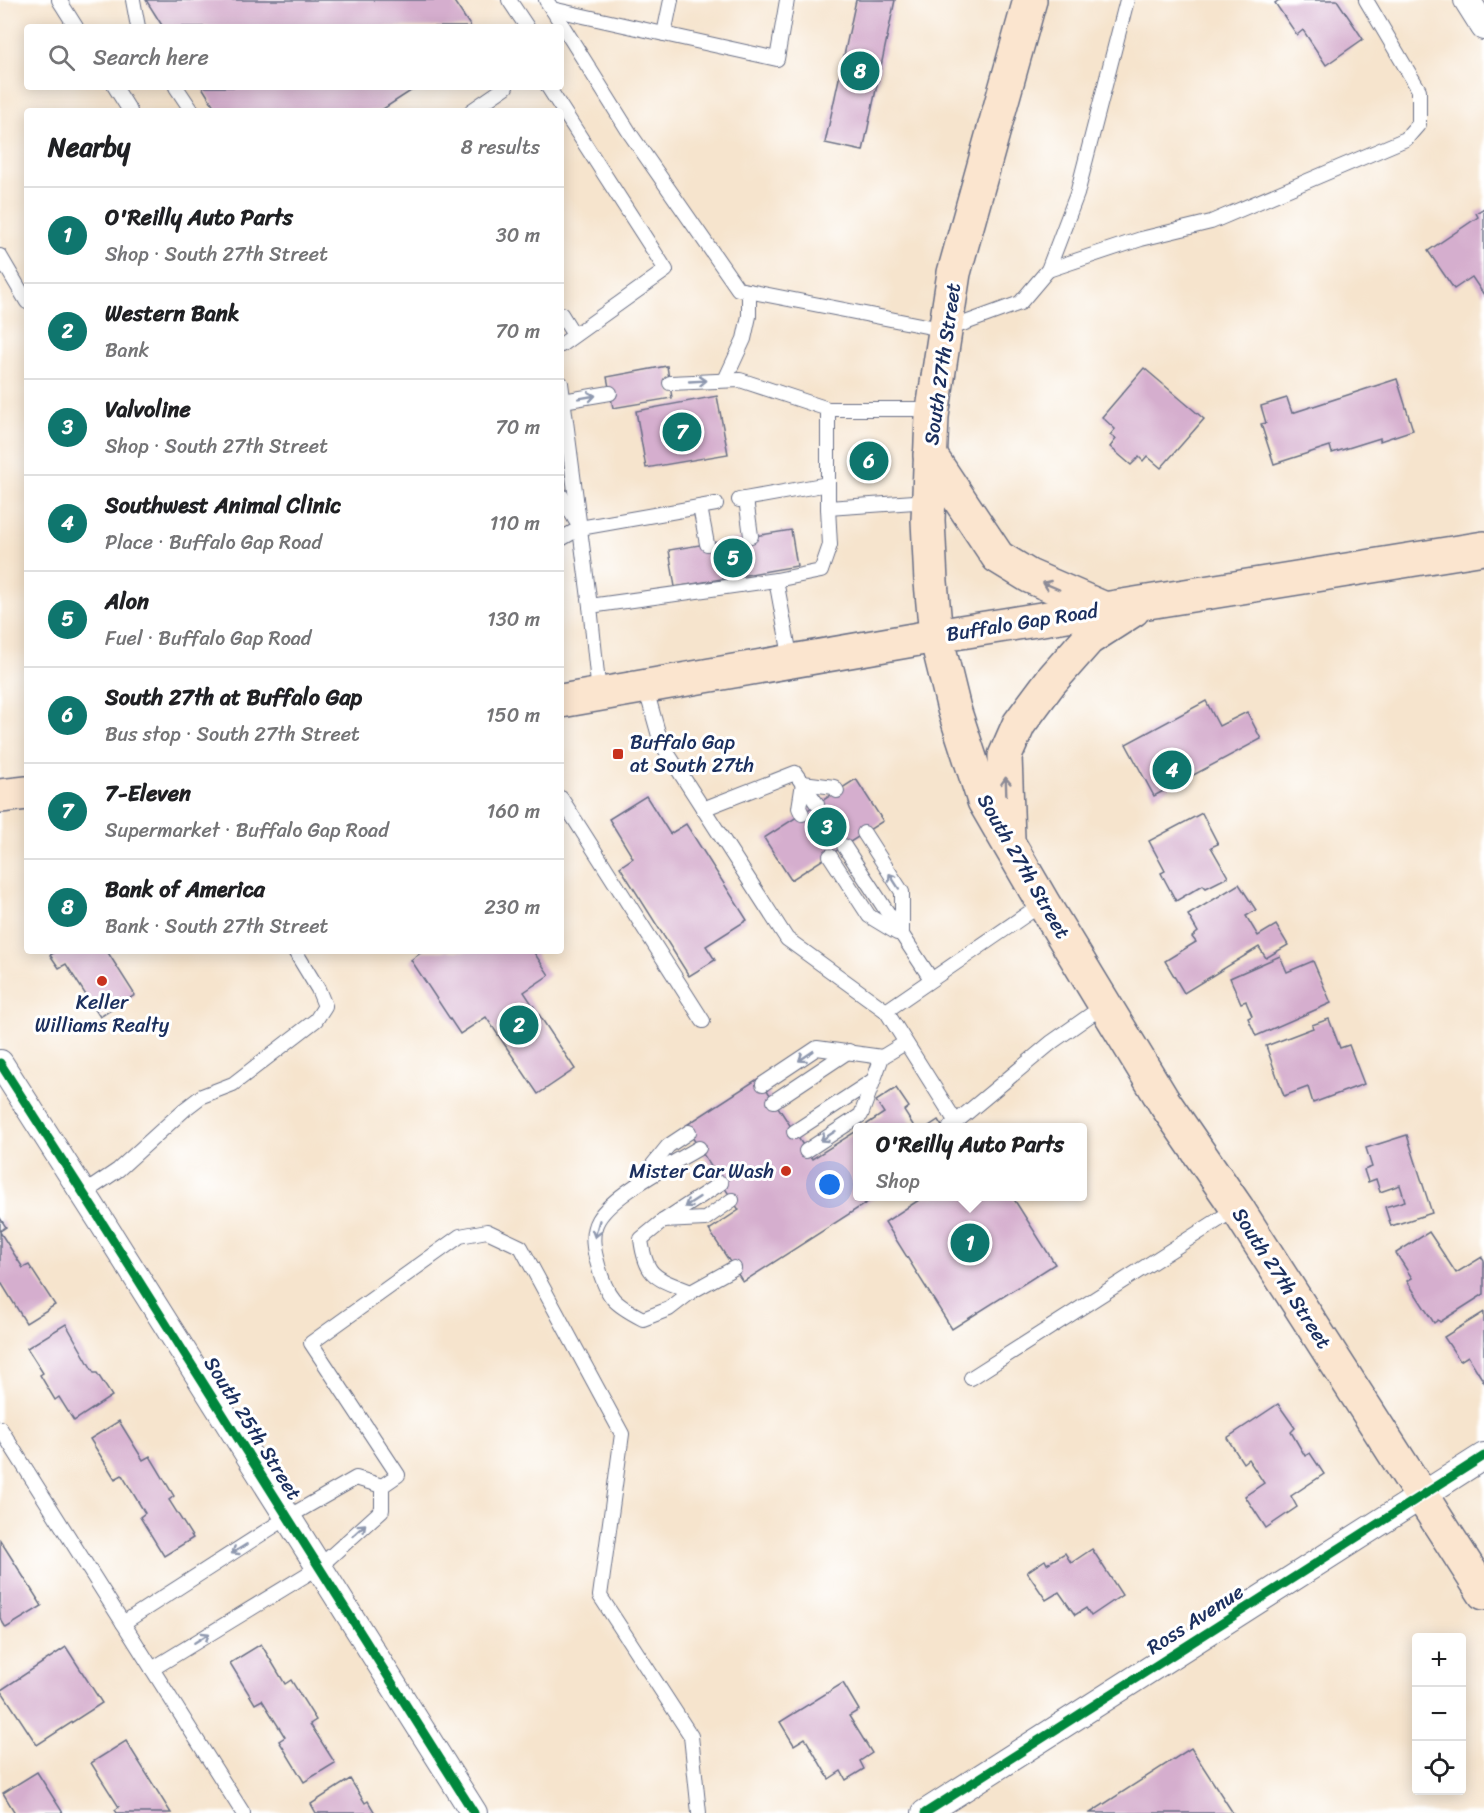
<!DOCTYPE html>
<html lang="en">
<head>
<meta charset="utf-8">
<style>
	:root { --surface:#fff; --page:#f6f6f6; --text:#202124; --muted:#757577; --line:#e0e0e0; --accent:#0f766e }
	body { margin:0; font-family:Sriracha,sans-serif; background:var(--page); color:var(--text) }
	.controls { position:absolute; right:18px; bottom:18px; display:grid; overflow:hidden; border-radius:6px; box-shadow:0 3px 15px #0003 }
	.controls button { width:54px; height:54px; display:grid; place-items:center; padding:0; border:0; border-bottom:2px solid var(--line); background:var(--surface); color:var(--text); font:30px sans-serif }
	.you { position:absolute; left:830px; top:1185px; width:21px; height:21px; margin:-15px; border:4px solid #fff; border-radius:50%; background:#1a73e8; box-shadow:0 0 0 9px #1a73e833 }
	.badge { display:grid; place-items:center; width:39px; height:39px; border-radius:50%; background:var(--accent); color:#fff; font-size:20px; font-weight:700 }
	.pin { position:absolute; translate:-50% -50%; border:3px solid #fff; box-shadow:0 2px 6px #0006 }
	.popup { position:absolute; left:853px; top:1123px; width:234px; height:78px; box-sizing:border-box; display:grid; place-content:center; border-radius:6px; background:var(--surface); filter:drop-shadow(0 2px 4px #0005); font-size:20px; white-space:nowrap; color:var(--muted) }
	.popup b { font-size:22px; color:var(--text) }
	.popup::after { content:''; position:absolute; left:50%; top:100%; margin-left:-12px; border:12px solid transparent; border-top-color:var(--surface) }
	.list { margin:0; padding:0; list-style:none }
	h2 { display:flex; justify-content:space-between; align-items:center; height:78px; margin:0; padding:0 24px; font-size:26px }
	h2 small { font-size:20px; font-weight:400; color:var(--muted) }
	.list li { display:grid; grid-template-columns:39px 1fr auto; gap:18px; align-items:center; box-sizing:border-box; height:96px; padding:0 24px; border-top:2px solid var(--line) }
	.list b { display:block; font-size:22px; white-space:nowrap }
	.list p { margin:0; font-size:20px; white-space:nowrap; color:var(--muted) }
	.list em { font-size:20px; font-style:normal; color:var(--muted) }
	.icon { flex:none; width:33px; height:33px; fill:none; stroke:currentColor; stroke-width:2; stroke-linecap:round; stroke-linejoin:round }
	.map { position:relative; flex:none; width:1484px; height:1813px; overflow:hidden }
	.search { position:absolute; background:var(--surface); box-shadow:0 3px 15px #0003; left:24px; top:24px; width:540px; height:66px; display:flex; align-items:center; gap:15px; box-sizing:border-box; padding:0 21px; border-radius:6px; color:var(--muted); font-size:22px }
	.panel { position:absolute; background:var(--surface); box-shadow:0 3px 15px #0003; left:24px; top:108px; width:540px; height:846px; border-radius:6px }
	.map>svg:first-child { display:block }
	.building { fill:#d5aece }
	.lines { fill:none; stroke-linecap:round; stroke-linejoin:round }
	.lane-casing { stroke:#686e85; stroke-width:16 }
	.street-casing { stroke:#686e85; stroke-width:28 }
	.secondary-casing { stroke:#686e85; stroke-width:36 }
	.lane { stroke:#fff; stroke-width:14 }
	.street { stroke:#fff; stroke-width:26 }
	.secondary { stroke:#fbe5cf; stroke-width:33 }
	.cycleway-casing { stroke:#fff; stroke-width:13 }
	.cycleway { stroke:#00873e; stroke-width:9 }
	.oneway { stroke:#8d97ae }
	.oneway2 { stroke:#8b8a96 }
	.poi-dot { fill:#c8321e; stroke:#fff; stroke-width:2 }
	.labels { text-anchor:middle; stroke-width:6; stroke-linejoin:round; paint-order:stroke }
	.street-label { font-size:20px; fill:#1b2f5e; stroke:#fff }
	.poi-label { font-size:20px; fill:#1b2f5e; stroke:#fff; text-anchor:start }
</style>
</head>
<body>
<div class="map">
<svg width="1484" height="1813" viewBox="0 0 1484 1813">
	<rect width="100%" height="100%" fill="#fff"/>
	<filter id="ink" filterUnits="userSpaceOnUse"><feTurbulence type="fractalNoise" baseFrequency=".0167" numOctaves="2"/><feDisplacementMap in="SourceGraphic" scale="12" xChannelSelector="R" yChannelSelector="G"/><feConvolveMatrix kernelMatrix="1 2 1 2 8 2 1 2 1" color-interpolation-filters="sRGB"/></filter>
	<filter id="wash" filterUnits="userSpaceOnUse"><feTurbulence type="fractalNoise" baseFrequency=".008" numOctaves="4" result="noise"/><feDisplacementMap in="SourceGraphic" scale="24" xChannelSelector="R" yChannelSelector="G"/><feGaussianBlur stdDeviation="1.35" result="paint"/><feColorMatrix in="noise" values="0 0 0 0 0 0 0 0 0 0 0 0 0 0 0 0 0 1.4 0 .05"/><feComposite in="paint" operator="in"/></filter>
	<g filter="url(#wash)">
		<rect width="100%" height="100%" fill="#f6e4cd"/>
		<g id="blocks">
			<g class="building">
				<polygon points="146,0 453,0 471,27 163,27"/>
				<polygon points="856,0 895,0 863,151 825,143"/>
				<polygon points="1279,0 1337,0 1363,39 1326,65 1303,30 1297,35 1275,3"/>
				<polygon points="202,87 417,87 380,111 217,111"/>
				<polygon points="1484,208 1484,295 1472,277 1454,289 1428,251 1478,217 1476,213"/>
				<polygon points="667,366 672,398 613,408 607,377"/>
				<polygon points="1144,368 1204,419 1161,468 1147,456 1143,461 1139,457 1131,465 1110,447 1116,439 1110,435 1115,429 1102,417"/>
				<polygon points="1397,379 1413,430 1380,441 1380,438 1332,453 1330,446 1274,464 1261,424 1266,423 1261,406 1287,398 1292,413"/>
				<polygon points="717,396 728,454 646,468 636,411"/>
				<polygon points="791,530 797,566 675,587 669,550"/>
				<polygon points="1206,701 1219,726 1247,712 1261,739 1154,796 1126,744"/>
				<polygon points="856,779 883,821 791,880 764,838"/>
				<polygon points="646,796 670,834 686,824 747,920 706,946 715,960 689,976 620,867 633,858 609,819"/>
				<polygon points="1202,813 1218,844 1211,847 1228,877 1206,888 1203,885 1176,901 1161,873 1165,871 1149,841"/>
				<polygon points="1239,884 1256,910 1246,916 1258,936 1276,925 1288,945 1266,958 1259,947 1184,993 1165,961 1196,942 1192,937 1198,932 1188,915"/>
				<polygon points="57,951 107,951 135,995 100,1017 66,964 59,968 50,955"/>
				<polygon points="421,951 533,951 549,975 524,992 575,1069 538,1094 486,1017 460,1034 411,960 422,952"/>
				<polygon points="1280,956 1287,972 1313,961 1331,1003 1256,1036 1248,1018 1252,1016 1247,1004 1246,1001 1241,1003 1230,978"/>
				<polygon points="1329,1019 1340,1048 1349,1045 1364,1084 1313,1103 1308,1087 1284,1096 1266,1046 1313,1028 1312,1025"/>
				<polygon points="759,1078 812,1159 858,1130 858,1196 877,1196 743,1282 709,1230 739,1210 685,1126"/>
				<polygon points="896,1088 909,1107 904,1111 915,1128 861,1128 884,1113 876,1101"/>
				<polygon points="938,1120 943,1128 926,1128"/>
				<polygon points="1407,1135 1432,1213 1391,1226 1385,1207 1405,1201 1400,1185 1380,1192 1376,1179 1368,1182 1364,1170 1372,1167 1366,1148"/>
				<polygon points="925,1196 1012,1196 1055,1264 952,1329 885,1222"/>
				<polygon points="0,1218 6,1227 0,1231"/>
				<polygon points="0,1232 23,1268 29,1265 55,1305 26,1323 2,1284 0,1285"/>
				<polygon points="1429,1232 1456,1273 1482,1257 1484,1260 1484,1294 1440,1322 1438,1320 1434,1323 1407,1281 1412,1278 1396,1253"/>
				<polygon points="1484,1312 1484,1382 1468,1356 1460,1361 1444,1337"/>
				<polygon points="66,1324 94,1373 97,1373 112,1396 74,1421 59,1397 55,1400 40,1375 43,1373 27,1348"/>
				<polygon points="1278,1404 1295,1428 1291,1432 1305,1456 1310,1453 1324,1474 1291,1496 1297,1507 1266,1528 1245,1496 1264,1483 1248,1459 1243,1463 1227,1438"/>
				<polygon points="119,1421 143,1460 150,1456 174,1496 169,1500 193,1538 164,1556 140,1517 145,1513 122,1475 115,1479 90,1439"/>
				<polygon points="0,1540 42,1606 6,1628 0,1618"/>
				<polygon points="1092,1549 1122,1595 1091,1616 1086,1608 1075,1615 1059,1592 1046,1600 1027,1572 1045,1560 1047,1564 1065,1553 1071,1563"/>
				<polygon points="261,1644 285,1684 291,1680 316,1720 310,1724 335,1763 304,1782 279,1741 285,1737 262,1700 255,1704 230,1663"/>
				<polygon points="66,1647 102,1703 37,1745 1,1690"/>
				<polygon points="843,1683 859,1710 849,1716 872,1753 860,1761 864,1769 846,1780 841,1771 829,1779 805,1738 794,1745 780,1722"/>
				<polygon points="126,1741 171,1813 117,1813 115,1810 119,1807 91,1763"/>
				<polygon points="1191,1748 1233,1813 1090,1813"/>
				<polygon points="37,1772 63,1813 15,1813 3,1793"/>
				<polygon points="350,1779 365,1803 368,1801 375,1813 316,1813 311,1804"/>
			</g>
		</g>
	</g>
	<g filter="url(#ink)">
		<use href="#blocks" fill-opacity="0" stroke="#686e85" stroke-width="1.5"/>
		<g class="lines">
			<g class="lane-casing">
				<g id="lane">
					<polyline points="59,0 76,27"/>
					<polyline points="133,0 138,27"/>
					<polyline points="509,0 527,27"/>
					<polyline points="546,0 552,9 664,34 671,0"/>
					<polyline points="552,9 631,135 738,289 946,330 1020,303 1048,270 1077,194 1127,0"/>
					<polyline points="664,34 777,59 787,0"/>
					<polyline points="115,87 130,111"/>
					<polyline points="176,87 192,111"/>
					<polyline points="548,87 666,270 561,345"/>
					<polyline points="471,111 506,87"/>
					<polyline points="0,256 27,302"/>
					<polyline points="1048,270 1141,239 1211,222 1406,139 1419,124 1419,90 1366,0"/>
					<polyline points="561,314 574,335"/>
					<polyline points="725,380 744,339 749,316 749,291"/>
					<polyline points="561,383 590,606"/>
					<polyline points="670,383 740,380 828,409"/>
					<polyline points="563,401 610,393"/>
					<polyline points="561,495 576,521"/>
					<polyline points="746,499 751,536"/>
					<polyline points="739,500 828,484"/>
					<polyline points="929,501 828,508 828,409 932,409"/>
					<polyline points="700,507 707,544"/>
					<polyline points="561,539 580,528 716,504"/>
					<polyline points="776,580 821,571 830,545 828,508"/>
					<polyline points="645,686 661,743 787,939 886,1011"/>
					<polyline points="599,694 590,606 776,580 791,661"/>
					<polyline points="803,783 834,787 837,791"/>
					<polyline points="561,798 703,1021"/>
					<polyline points="703,809 795,773 817,804"/>
					<polyline points="802,814 799,808 803,783"/>
					<polyline points="864,833 902,892 902,935"/>
					<polyline points="844,846 931,979"/>
					<polyline points="830,856 869,916 897,933"/>
					<polyline points="763,1084 817,1048 882,1057"/>
					<polyline points="774,1101 849,1051"/>
					<polyline points="956,1122 886,1011 1043,903"/>
					<polyline points="950,1127 1052,1042 1106,1004"/>
					<polyline points="794,1132 872,1081"/>
					<polyline points="806,1151 861,1115 882,1057 905,1043"/>
					<polyline points="642,1178 668,1146 689,1132"/>
					<polyline points="84,1193 118,1170 185,1109 202,1096 233,1084 316,1020 325,1006 318,989 295,951"/>
					<path d="M732,1200L705,1219L663,1221L641,1239C646,1279 657,1278 691,1292L734,1268"/>
					<polyline points="663,1221 721,1183"/>
					<path d="M691,1292L669,1309L643,1319C614,1304 607,1298 598,1265C594,1251 590,1234 598,1220C613,1194 672,1164 699,1148"/>
					<polyline points="971,1378 1237,1208"/>
					<polyline points="0,1428 243,1813"/>
					<polyline points="382,1486 398,1475 311,1343 460,1236 487,1231 521,1247 622,1434 600,1596 691,1736 699,1813"/>
					<polyline points="123,1623 288,1517 356,1478 382,1486"/>
					<polyline points="152,1669 319,1567 382,1510 382,1486"/>
				</g>
			</g>
			<g class="street-casing">
				<g id="street">
					<polyline points="1467,0 1484,27"/>
					<polyline points="0,1063 103,1224 474,1813"/>
					<polyline points="925,1813 1484,1456"/>
				</g>
			</g>
			<g class="secondary-casing">
				<g id="secondary">
					<polyline points="1030,0 954,273 932,416 928,520 931,582 936,636 954,709 984,801 1043,903 1164,1102 1237,1208 1484,1593"/>
					<polyline points="930,455 998,557 1029,576 1105,609"/>
					<polyline points="561,701 936,636 1484,548"/>
					<polyline points="0,796 27,793"/>
					<polyline points="1008,839 1005,756 1019,724 1051,681 1088,639 1133,610"/>
				</g>
			</g>
			<use href="#lane" class="lane"/>
			<use href="#street" class="street"/>
			<use href="#secondary" class="secondary"/>
			<g class="cycleway-casing">
				<g id="cycleway">
					<polyline points="0,1063 103,1224 474,1813"/>
					<polyline points="925,1813 1484,1456"/>
				</g>
			</g>
			<use href="#cycleway" class="cycleway"/>
		</g>
		<defs><path id="oneway-shaft" d="M-6 0H5M1.5-3L5.5 0L1.5 3" fill="none" stroke-width="1.6" stroke-linecap="round" stroke-linejoin="round" transform="scale(1.5)"/></defs>
		<g class="oneway">
			<use href="#oneway-shaft" transform="translate(698 381) rotate(-3)"/>
			<use href="#oneway-shaft" transform="translate(587 397) rotate(-10)"/>
			<use href="#oneway-shaft" transform="translate(894 881) rotate(-123)"/>
			<use href="#oneway-shaft" transform="translate(806 1056) rotate(146)"/>
			<use href="#oneway-shaft" transform="translate(828 1136) rotate(147)"/>
			<use href="#oneway-shaft" transform="translate(692 1202) rotate(147)"/>
			<use href="#oneway-shaft" transform="translate(597 1229) rotate(106)"/>
			<use href="#oneway-shaft" transform="translate(359 1530) rotate(-42)"/>
			<use href="#oneway-shaft" transform="translate(239 1549) rotate(148)"/>
			<use href="#oneway-shaft" transform="translate(202 1638) rotate(-32)"/>
		</g>
		<g class="oneway2">
			<use href="#oneway-shaft" transform="translate(1051 586) rotate(-157)"/>
			<use href="#oneway-shaft" transform="translate(1006 786) rotate(-92)"/>
		</g>
	</g>
	<g class="poi-dot">
		<rect x="612" y="748" width="12" height="12" rx="3"/>
		<circle cx="102" cy="981" r="6"/>
		<circle cx="786" cy="1171" r="6"/>
	</g>
	<g class="labels">
		<g class="street-label">
			<text transform="translate(942 364) rotate(-82)" y="7">South 27th Street</text>
			<text transform="translate(1022 622) rotate(-9)" y="7">Buffalo Gap Road</text>
			<text transform="translate(1024 866) rotate(60)" y="7">South 27th Street</text>
			<text transform="translate(1282 1278) rotate(57)" y="7">South 27th Street</text>
			<text transform="translate(253 1428) rotate(58)" y="7">South 25th Street</text>
			<text transform="translate(1195 1619) rotate(-33)" y="7">Ross Avenue</text>
		</g>
		<g class="poi-label">
			<text x="630" y="749">Buffalo Gap<tspan x="630" dy="23">at South 27th</tspan></text>
			<text x="102" y="1009" text-anchor="middle">Keller<tspan x="102" dy="23">Williams Realty</tspan></text>
			<text x="774" y="1178" text-anchor="end">Mister Car Wash</text>
		</g>
	</g>
</svg>
<div class="controls">
<button>+</button>
<button>−</button>
<button><svg class="icon" aria-label="locate" viewBox="0 0 24 24"><circle cx="12" cy="12" r="6"/><path d="M12 2v4M12 18v4M2 12h4M18 12h4"/></svg></button>
</div>
<div class="you"></div>
<div class="pin badge" style="left:970px;top:1243px">1</div>
<div class="popup"><b>O'Reilly Auto Parts</b>Shop</div>
<div class="pin badge" style="left:519px;top:1025px">2</div>
<div class="pin badge" style="left:827px;top:827px">3</div>
<div class="pin badge" style="left:1172px;top:770px">4</div>
<div class="pin badge" style="left:733px;top:558px">5</div>
<div class="pin badge" style="left:869px;top:461px">6</div>
<div class="pin badge" style="left:682px;top:432px">7</div>
<div class="pin badge" style="left:860px;top:71px">8</div>
<div class="search"><svg class="icon" aria-label="search" viewBox="0 0 24 24"><circle cx="10" cy="10" r="6"/><path d="M15 15l6 6"/></svg>Search here</div>
<section class="panel">
<h2>Nearby<small>8 results</small></h2>
<ul class="list">
<li><span class="badge">1</span><div><b>O'Reilly Auto Parts</b><p>Shop · South 27th Street</p></div><em>30 m</em></li>
<li><span class="badge">2</span><div><b>Western Bank</b><p>Bank</p></div><em>70 m</em></li>
<li><span class="badge">3</span><div><b>Valvoline</b><p>Shop · South 27th Street</p></div><em>70 m</em></li>
<li><span class="badge">4</span><div><b>Southwest Animal Clinic</b><p>Place · Buffalo Gap Road</p></div><em>110 m</em></li>
<li><span class="badge">5</span><div><b>Alon</b><p>Fuel · Buffalo Gap Road</p></div><em>130 m</em></li>
<li><span class="badge">6</span><div><b>South 27th at Buffalo Gap</b><p>Bus stop · South 27th Street</p></div><em>150 m</em></li>
<li><span class="badge">7</span><div><b>7-Eleven</b><p>Supermarket · Buffalo Gap Road</p></div><em>160 m</em></li>
<li><span class="badge">8</span><div><b>Bank of America</b><p>Bank · South 27th Street</p></div><em>230 m</em></li>
</ul>
</section>
</div>
</body>
</html>
